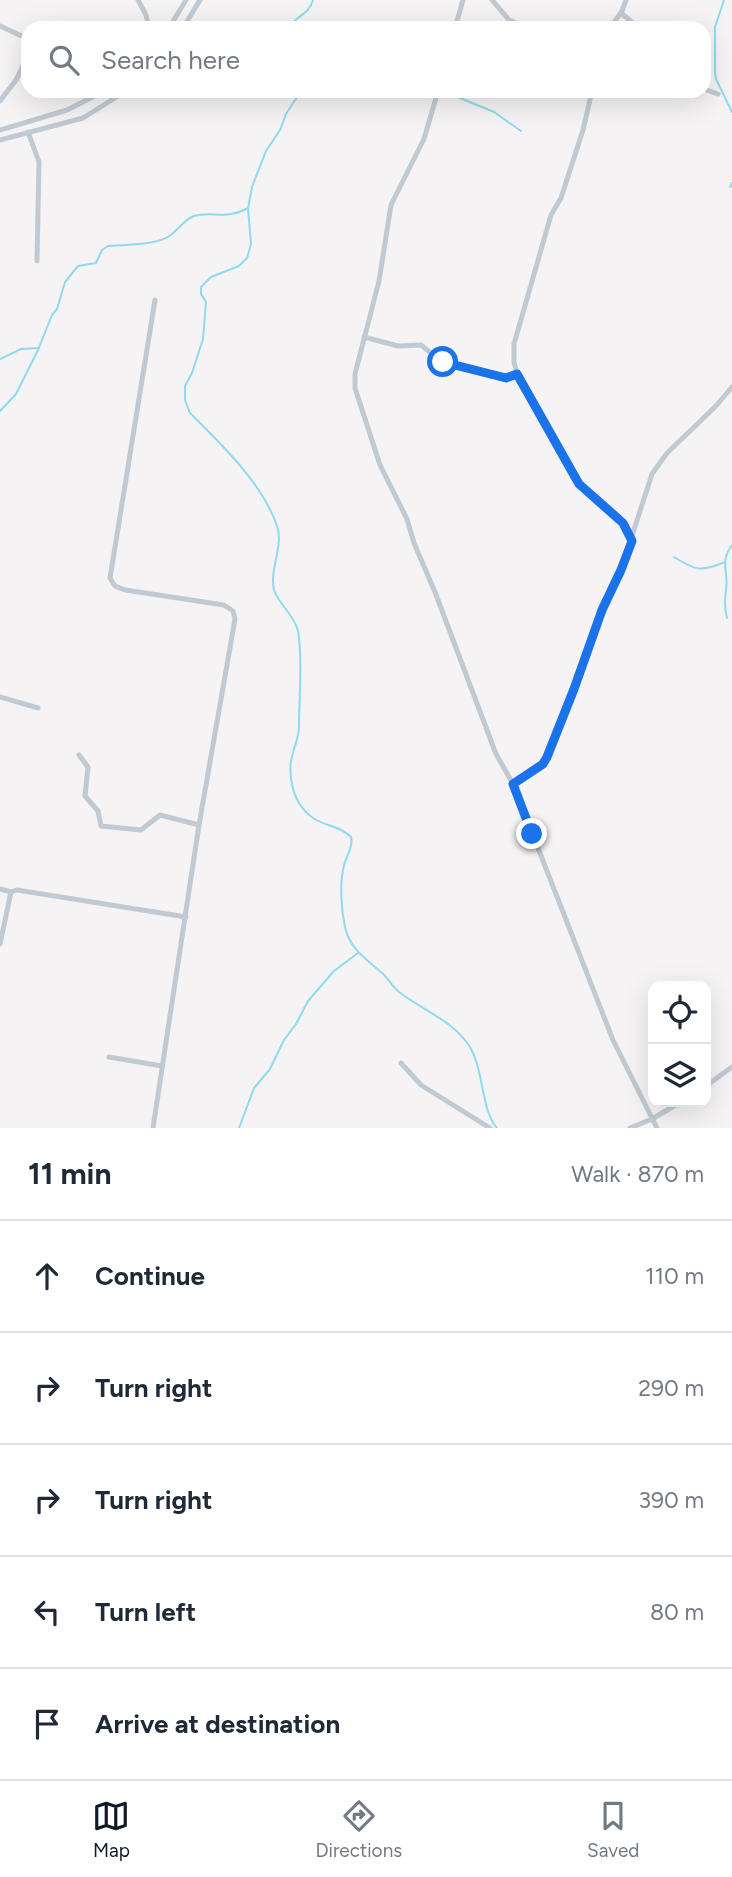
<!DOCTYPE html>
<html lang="en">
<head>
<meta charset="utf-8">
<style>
	:root { --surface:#fff; --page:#f6f6f7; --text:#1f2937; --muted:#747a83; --line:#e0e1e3; --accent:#111827 }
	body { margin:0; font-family:Figtree,sans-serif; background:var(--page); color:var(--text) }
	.controls { position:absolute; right:21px; bottom:21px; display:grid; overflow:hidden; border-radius:14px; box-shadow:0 7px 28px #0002 }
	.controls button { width:63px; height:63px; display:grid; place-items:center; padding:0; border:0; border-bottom:2px solid var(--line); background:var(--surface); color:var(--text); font:35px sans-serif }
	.stop { position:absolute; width:21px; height:21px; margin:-16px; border:5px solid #1a73e8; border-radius:50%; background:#fff }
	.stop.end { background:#1a73e8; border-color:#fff; box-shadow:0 2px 7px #0008 }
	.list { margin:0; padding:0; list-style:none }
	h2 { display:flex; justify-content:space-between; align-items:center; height:91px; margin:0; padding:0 28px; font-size:30px }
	h2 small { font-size:23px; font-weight:400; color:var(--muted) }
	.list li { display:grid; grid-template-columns:46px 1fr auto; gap:21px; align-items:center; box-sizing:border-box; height:112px; padding:0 28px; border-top:2px solid var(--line) }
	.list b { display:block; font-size:26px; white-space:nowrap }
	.list em { font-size:23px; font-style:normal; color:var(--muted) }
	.icon { flex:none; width:38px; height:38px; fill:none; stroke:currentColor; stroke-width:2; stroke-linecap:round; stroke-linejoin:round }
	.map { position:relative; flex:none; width:732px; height:1128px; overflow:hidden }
	.search { position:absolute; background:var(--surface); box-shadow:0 7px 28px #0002; left:21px; right:21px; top:21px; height:77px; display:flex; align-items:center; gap:18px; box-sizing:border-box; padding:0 24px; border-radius:21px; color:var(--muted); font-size:26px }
	.sheet { height:651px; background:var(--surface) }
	nav { display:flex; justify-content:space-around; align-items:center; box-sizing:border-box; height:98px; border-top:2px solid var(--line); background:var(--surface); font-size:19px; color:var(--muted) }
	nav a { display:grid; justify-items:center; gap:4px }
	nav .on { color:var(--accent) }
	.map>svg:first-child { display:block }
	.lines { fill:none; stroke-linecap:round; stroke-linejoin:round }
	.stream { stroke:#90daee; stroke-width:2 }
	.street { stroke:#c1cad2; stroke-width:5 }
	.route { stroke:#1a73e8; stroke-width:9 }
</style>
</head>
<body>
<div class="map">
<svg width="732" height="1128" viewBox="0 0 732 1128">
	<rect width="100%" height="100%" fill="#f5f3f3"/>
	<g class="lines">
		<g class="stream">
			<polyline points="724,0 715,27 715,72 716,79 732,112"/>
			<path d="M289,28C295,16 309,15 313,0"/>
			<path d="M301,91L286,114L280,130L266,151L252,187L248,208L251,244L247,258L239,266L211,277L201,287V294L206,302L203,339L192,373L185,386V400L190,413C221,444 263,484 277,526C284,546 269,570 274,590C279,605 294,614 298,631C303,656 299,699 299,726C299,738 294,746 292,757C288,770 292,792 299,803C315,829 337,822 351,837C353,847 348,853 345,862C339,881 341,908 345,927C350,949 365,958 381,972C388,977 391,986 399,992C422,1010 454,1021 470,1047C484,1071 481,1110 497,1128"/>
			<polyline points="443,91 494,112 521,131"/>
			<polyline points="730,187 732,183"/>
			<polyline points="0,359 21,349 39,348"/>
			<path d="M0,411L16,394L38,350L52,315L57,309L65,282L78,266L96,263L102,250L108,246C123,245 154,245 168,237C178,231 183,220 194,216C214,210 224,221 248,208"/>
			<path d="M674,557C696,571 701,572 725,562"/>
			<path d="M727,618C724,606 725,600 726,589C729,573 719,562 732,545"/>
			<polyline points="239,1128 254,1088 270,1069 284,1040 296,1024 308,1001 334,971 358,953"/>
		</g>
		<g class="street">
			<polyline points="138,0 146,15 149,28"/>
			<polyline points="492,0 509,20 529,28"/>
			<polyline points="621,13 639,28"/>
			<polyline points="0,26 28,39"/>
			<polyline points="169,28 186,0"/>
			<polyline points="183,28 200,0"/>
			<polyline points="455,28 463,0"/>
			<polyline points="610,28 622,11 626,0"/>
			<polyline points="704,89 718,94"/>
			<polyline points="438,91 424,139 391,205 379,281 355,374 355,388 380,465 407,519 414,543 435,592 496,754 513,784 613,1040 657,1128"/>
			<path d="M592,91L583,130L561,198L551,215L514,344V362L518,378C539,411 554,450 578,482C595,505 620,512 632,541"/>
			<polyline points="0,101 16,80 28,55"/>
			<polyline points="0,130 67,110 104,91"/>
			<polyline points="28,132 39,162 37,261"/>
			<polyline points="0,140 83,118 126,91"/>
			<polyline points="364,337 398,346 421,345 441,361 500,377 508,378 517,374"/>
			<polyline points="0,697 38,708"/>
			<polyline points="79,755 88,767 85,796 98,811 101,826 141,830 160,815 199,825"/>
			<polyline points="513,784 543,764 547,757 574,689 602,610 621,570 652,474 667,453 715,407 732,387"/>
			<polyline points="0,889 11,892 17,890 186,917"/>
			<polyline points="0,944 11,892"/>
			<polyline points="109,1057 162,1066"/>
			<polyline points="401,1063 421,1085 490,1128"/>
			<polyline points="706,1086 732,1067"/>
			<polyline points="153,1128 199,825 235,619 233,611 224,605 125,590 115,586 110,578 155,300"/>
			<polyline points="630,1128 652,1119 681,1102"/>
		</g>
	</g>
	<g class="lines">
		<polyline class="route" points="443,362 506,378 517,374 579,484 623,523 632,541 621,570 602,610 574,689 547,757 543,764 513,784 532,834"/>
	</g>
</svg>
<div class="controls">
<button><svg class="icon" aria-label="locate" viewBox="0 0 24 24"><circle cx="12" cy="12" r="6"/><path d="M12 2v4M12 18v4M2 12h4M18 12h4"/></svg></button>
<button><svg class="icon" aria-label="layers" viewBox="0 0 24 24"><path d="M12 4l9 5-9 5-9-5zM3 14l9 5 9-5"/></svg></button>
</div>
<div class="stop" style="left:443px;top:362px"></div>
<div class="stop end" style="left:532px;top:834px"></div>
<div class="search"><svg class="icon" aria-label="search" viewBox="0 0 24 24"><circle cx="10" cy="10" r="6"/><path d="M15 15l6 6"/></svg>Search here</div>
</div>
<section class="sheet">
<h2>11 min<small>Walk · 870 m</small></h2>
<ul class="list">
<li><svg class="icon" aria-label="ahead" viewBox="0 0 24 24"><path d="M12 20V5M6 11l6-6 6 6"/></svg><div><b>Continue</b></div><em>110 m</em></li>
<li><svg class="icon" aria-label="right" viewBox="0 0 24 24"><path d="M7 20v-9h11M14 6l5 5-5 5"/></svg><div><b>Turn right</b></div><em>290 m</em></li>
<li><svg class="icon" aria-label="right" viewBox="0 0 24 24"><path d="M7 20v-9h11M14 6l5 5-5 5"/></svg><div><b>Turn right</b></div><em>390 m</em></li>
<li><svg class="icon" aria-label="left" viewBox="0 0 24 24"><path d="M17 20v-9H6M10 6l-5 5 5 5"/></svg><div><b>Turn left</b></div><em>80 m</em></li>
<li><svg class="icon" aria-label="arrive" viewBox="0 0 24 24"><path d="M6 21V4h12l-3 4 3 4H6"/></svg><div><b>Arrive at destination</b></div></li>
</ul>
</section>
<nav>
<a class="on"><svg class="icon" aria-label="map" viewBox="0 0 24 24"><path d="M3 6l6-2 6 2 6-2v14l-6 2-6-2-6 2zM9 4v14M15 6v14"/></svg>Map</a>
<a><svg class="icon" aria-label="directions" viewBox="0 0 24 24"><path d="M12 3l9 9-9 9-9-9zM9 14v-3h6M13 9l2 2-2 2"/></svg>Directions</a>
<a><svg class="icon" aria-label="saved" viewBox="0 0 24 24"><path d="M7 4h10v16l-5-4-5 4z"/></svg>Saved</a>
</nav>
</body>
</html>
